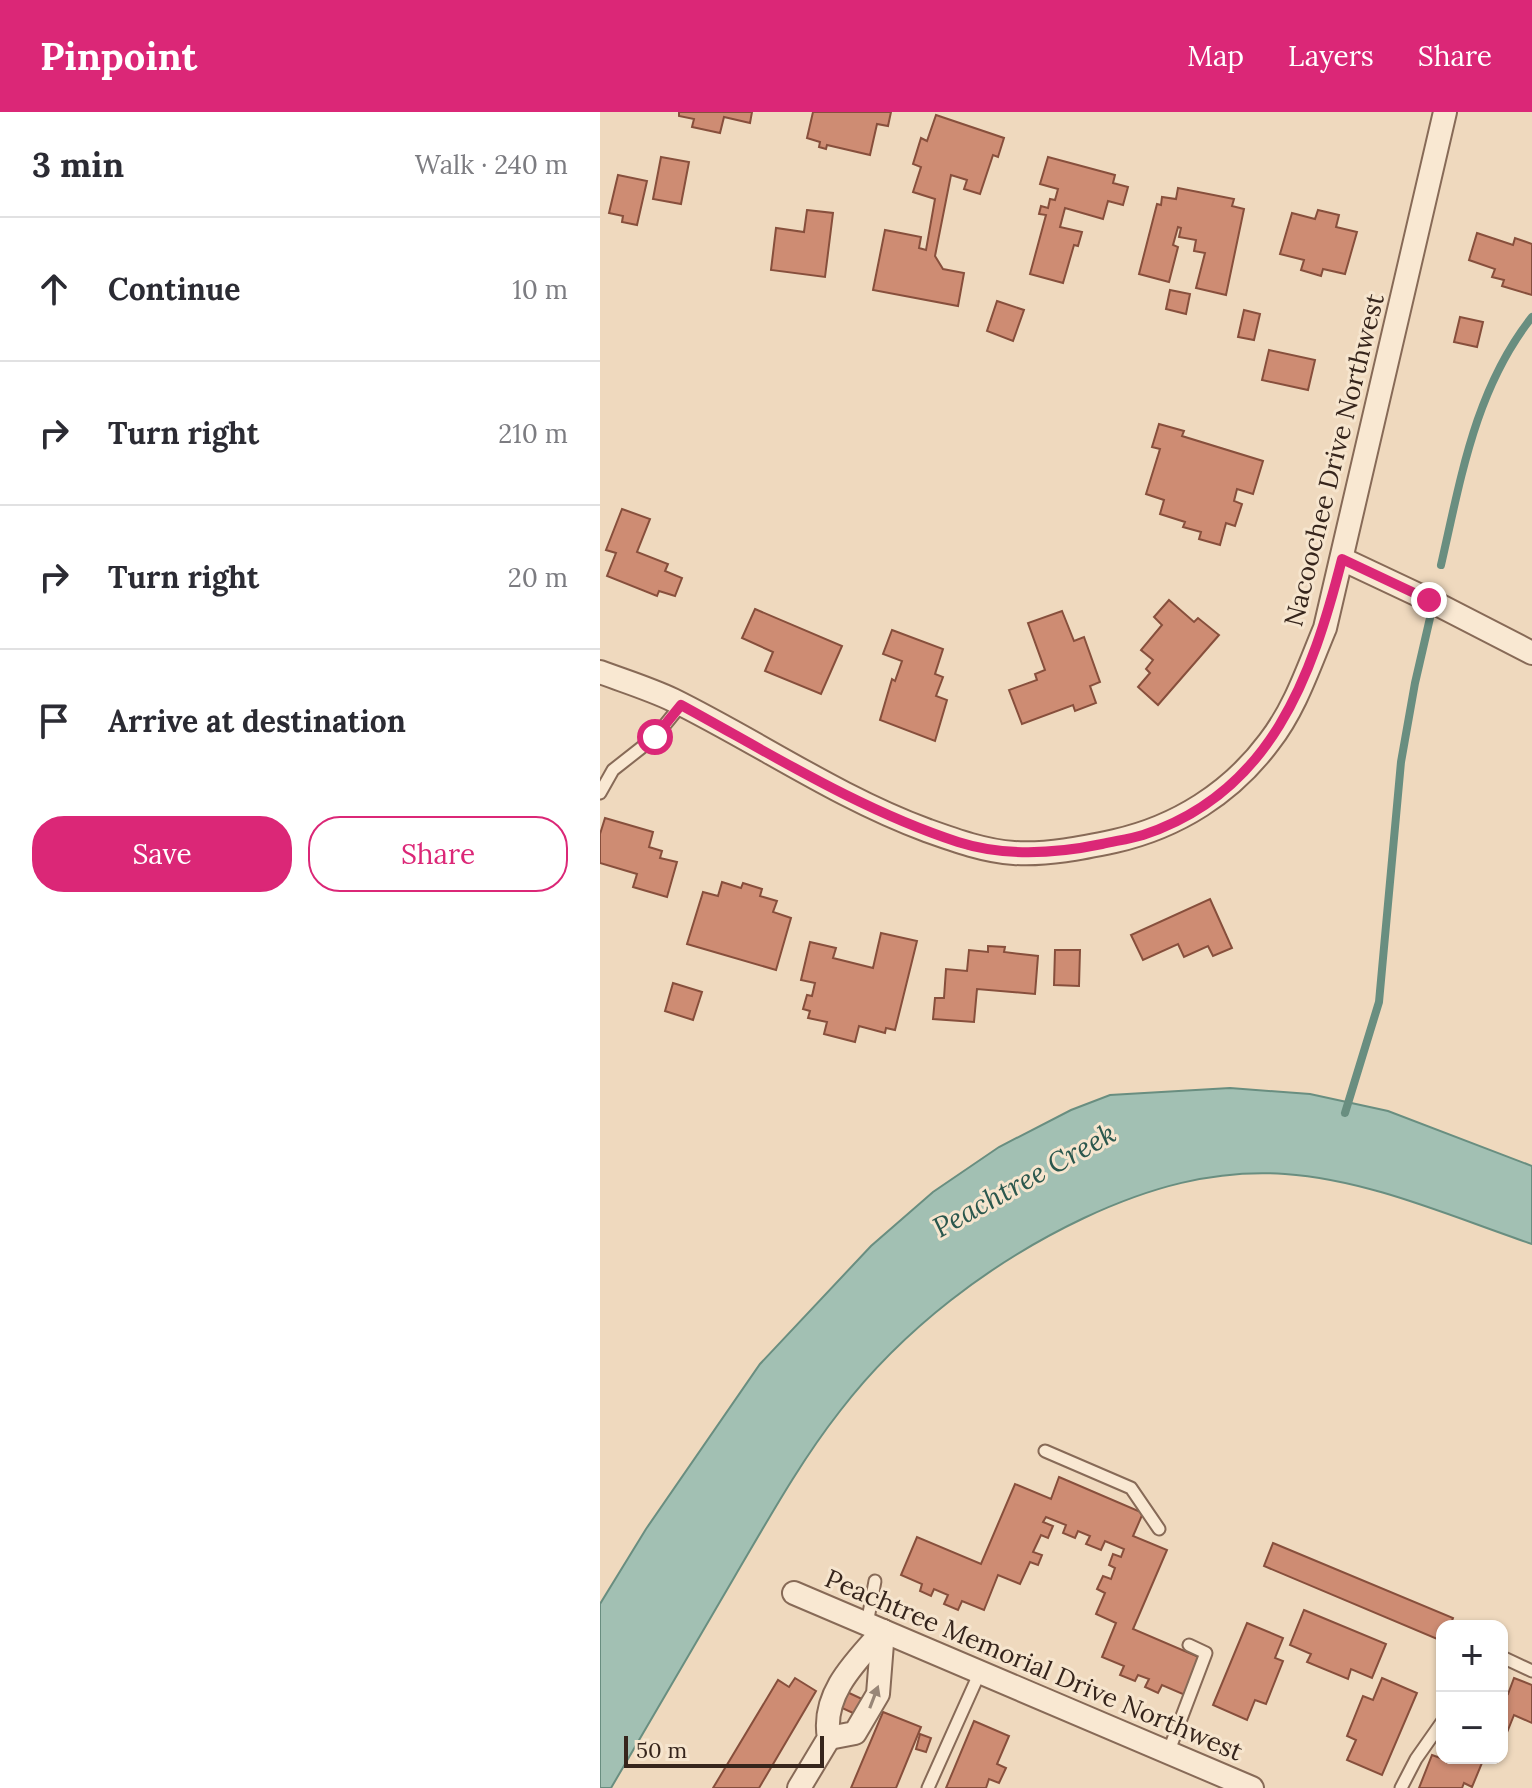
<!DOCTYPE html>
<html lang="en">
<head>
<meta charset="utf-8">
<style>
	:root { --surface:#fff; --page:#f2f2f3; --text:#2b2b33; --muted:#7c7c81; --line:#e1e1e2; --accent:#db2777 }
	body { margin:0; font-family:Lora,serif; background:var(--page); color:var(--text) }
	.controls { position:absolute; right:24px; bottom:24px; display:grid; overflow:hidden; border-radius:16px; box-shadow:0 2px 6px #0004 }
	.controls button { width:72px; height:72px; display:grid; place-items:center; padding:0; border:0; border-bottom:2px solid var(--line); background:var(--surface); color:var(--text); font:40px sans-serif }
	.scale { position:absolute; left:24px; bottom:20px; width:200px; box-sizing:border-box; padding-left:8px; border:4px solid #36251c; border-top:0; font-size:22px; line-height:28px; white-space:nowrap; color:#36251c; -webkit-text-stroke:6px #f6e5ce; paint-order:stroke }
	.stop { position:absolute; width:24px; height:24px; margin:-18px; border:6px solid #db2777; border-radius:50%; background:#fff }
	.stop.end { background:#db2777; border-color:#fff; box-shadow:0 2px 8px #0008 }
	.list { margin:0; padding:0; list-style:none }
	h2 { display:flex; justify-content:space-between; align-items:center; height:104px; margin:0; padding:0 32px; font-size:34px }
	h2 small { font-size:26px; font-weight:400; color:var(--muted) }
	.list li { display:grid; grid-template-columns:52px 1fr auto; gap:24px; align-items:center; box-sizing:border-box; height:144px; padding:0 32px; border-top:2px solid var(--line) }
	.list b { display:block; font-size:30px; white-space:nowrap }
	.list em { font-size:26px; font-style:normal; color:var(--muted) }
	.actions { display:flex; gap:16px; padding:24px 32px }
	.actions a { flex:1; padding:18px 0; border:2px solid var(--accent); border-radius:32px; text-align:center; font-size:28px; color:var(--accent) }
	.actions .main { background:var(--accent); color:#fff }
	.icon { flex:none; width:44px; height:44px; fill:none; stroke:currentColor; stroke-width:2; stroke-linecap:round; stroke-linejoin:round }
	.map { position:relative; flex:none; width:932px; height:1676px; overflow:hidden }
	header { display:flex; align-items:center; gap:48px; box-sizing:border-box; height:112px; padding:0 40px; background:var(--accent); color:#fff }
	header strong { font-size:38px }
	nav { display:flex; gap:44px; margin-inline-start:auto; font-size:28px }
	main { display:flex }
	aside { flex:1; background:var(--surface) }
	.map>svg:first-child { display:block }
	.water { fill:#a2c0b3; stroke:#698e80; stroke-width:2 }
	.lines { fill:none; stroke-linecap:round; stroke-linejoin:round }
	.stream { stroke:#698e80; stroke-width:8 }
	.building { fill:#ce8c73; stroke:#874f3c; stroke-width:2 }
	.service-casing { stroke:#876a57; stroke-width:15 }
	.minor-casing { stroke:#876a57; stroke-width:26 }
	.service { stroke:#f9e8d2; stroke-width:11 }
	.minor { stroke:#f9e8d2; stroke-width:22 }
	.oneway { fill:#988677 }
	.route { stroke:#db2777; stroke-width:10 }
	.labels { text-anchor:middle; stroke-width:6; stroke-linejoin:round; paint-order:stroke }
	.street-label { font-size:26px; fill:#36251c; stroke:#f6e5ce }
	.water-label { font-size:28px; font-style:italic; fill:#2a574d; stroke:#f6e5ce }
</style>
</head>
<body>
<header>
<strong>Pinpoint</strong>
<nav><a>Map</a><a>Layers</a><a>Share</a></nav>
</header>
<main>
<aside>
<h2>3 min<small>Walk · 240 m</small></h2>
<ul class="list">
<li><svg class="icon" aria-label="ahead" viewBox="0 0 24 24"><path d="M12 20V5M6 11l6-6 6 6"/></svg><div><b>Continue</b></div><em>10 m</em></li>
<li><svg class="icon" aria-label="right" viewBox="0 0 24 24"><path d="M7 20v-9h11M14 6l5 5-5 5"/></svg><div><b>Turn right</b></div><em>210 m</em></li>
<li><svg class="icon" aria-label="right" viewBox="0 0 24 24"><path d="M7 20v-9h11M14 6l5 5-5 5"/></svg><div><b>Turn right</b></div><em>20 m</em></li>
<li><svg class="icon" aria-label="arrive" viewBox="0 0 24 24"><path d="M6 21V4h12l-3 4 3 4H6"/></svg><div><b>Arrive at destination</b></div></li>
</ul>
<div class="actions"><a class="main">Save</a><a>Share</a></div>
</aside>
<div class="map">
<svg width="932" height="1676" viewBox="0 0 932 1676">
	<rect width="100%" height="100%" fill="#efd9be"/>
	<path class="water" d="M630,976L710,982L788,999L932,1054V1132C852,1105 770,1068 685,1062C613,1057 548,1076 484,1106C391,1150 303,1217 240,1299C200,1350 168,1408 135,1464C94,1535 52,1605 11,1676H0V1492L46,1417L160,1252L271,1134L333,1080L399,1035L471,998L510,983Z"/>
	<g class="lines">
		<g class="stream">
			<path d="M841,453C861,366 875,277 932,205"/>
			<polyline points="745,1001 779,890 801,650 815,571 830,506"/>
		</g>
	</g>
	<g class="building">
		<polygon points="79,0 152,0 150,11 124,5 120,21 92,15 94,7 79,4"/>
		<polygon points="213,0 291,0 288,14 277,12 270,43 227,33 226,37 219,35 220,30 207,26"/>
		<polygon points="336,3 404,26 398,45 393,43 380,82 364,77 367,68 351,63 335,144 343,157 364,161 358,194 273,178 285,118 321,125 319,136 326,138 335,87 313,80 321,55 313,52 321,26 327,29"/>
		<polygon points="61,45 89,50 81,92 53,87"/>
		<polygon points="448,45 515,63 513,71 528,75 523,93 508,89 503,107 465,96 460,115 482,120 478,134 474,133 463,171 430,162 446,103 439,102 441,94 448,96 450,87 455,88 458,77 440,72"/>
		<polygon points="18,63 47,69 37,113 22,110 23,104 9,101"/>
		<polygon points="578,76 634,87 632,94 644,97 626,183 596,176 605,141 594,139 596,128 579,125 581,116 578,115 573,133 578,135 569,170 539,162 557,92 561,93 562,85 576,87"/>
		<polygon points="207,98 233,101 225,165 171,158 176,116 204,120"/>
		<polygon points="718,98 739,103 736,115 757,120 745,162 723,157 721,164 701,158 704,148 680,142 692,101 715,107"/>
		<polygon points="877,121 913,133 915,126 932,132 932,183 902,174 904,168 892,165 895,157 869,148"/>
		<polygon points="570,178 590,182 586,202 566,197"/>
		<polygon points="397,189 424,198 413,229 387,219"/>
		<polygon points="644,198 660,202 654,228 638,225"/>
		<polygon points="860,205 883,210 877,235 854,230"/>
		<polygon points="669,238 715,248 708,278 662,268"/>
		<polygon points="559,312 584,319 582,324 663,349 653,382 637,377 634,389 642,392 635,414 626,411 620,433 599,427 601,420 583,415 585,410 560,402 564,388 546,382 560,337 552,335"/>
		<polygon points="22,397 50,407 37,440 68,452 65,459 82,466 75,484 59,479 57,484 7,464 16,441 6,438"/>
		<polygon points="569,488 594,510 598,506 619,523 558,593 538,575 550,561 546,557 553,548 541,538 562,513 554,505"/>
		<polygon points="155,497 242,534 221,582 165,559 173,540 142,526"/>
		<polygon points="462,499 474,529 484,525 500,570 490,574 496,591 475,599 473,593 422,612 409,578 437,568 435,562 445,558 428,511"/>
		<polygon points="292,518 343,537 335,562 343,565 336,584 347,588 335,629 280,608 292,567 295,569 302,549 283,542"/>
		<polygon points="5,706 53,720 49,735 62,739 60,746 77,750 67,785 33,775 37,762 0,751 0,722"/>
		<polygon points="122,770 141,776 143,771 162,777 160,784 177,789 173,800 191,806 176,858 87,832 103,780 118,784"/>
		<polygon points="610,787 632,836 613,844 608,834 584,845 578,832 543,848 531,823"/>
		<polygon points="281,821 317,829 295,918 286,916 285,921 259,914 255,930 224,922 227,910 208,906 210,899 203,897 207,883 212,884 215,871 201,868 210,830 236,836 233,846 273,856"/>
		<polygon points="388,834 405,835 404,840 438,844 435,882 377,877 374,910 333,907 335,886 344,886 346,857 367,859 369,838 388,840"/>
		<polygon points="455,838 480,838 479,874 454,873"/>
		<polygon points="73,871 102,880 93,908 65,899"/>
		<polygon points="459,1365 543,1401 533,1424 567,1438 533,1517 601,1546 585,1583 562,1573 558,1581 545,1575 549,1567 538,1563 535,1569 520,1563 524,1554 502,1545 516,1511 496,1502 505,1481 497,1477 503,1464 511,1467 515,1456 509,1453 513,1442 521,1445 524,1437 505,1429 501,1438 486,1432 490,1424 478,1419 475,1426 463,1421 466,1413 446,1405 443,1410 453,1414 448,1426 441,1423 433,1440 442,1443 438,1453 430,1450 420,1472 398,1463 384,1498 362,1489 358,1498 344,1492 348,1483 334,1477 331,1484 320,1479 322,1472 301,1463 317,1425 381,1452 415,1372 451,1387"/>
		<polygon points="673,1431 853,1506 850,1514 842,1514 842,1529 664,1454"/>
		<polygon points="704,1498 786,1532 772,1566 751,1557 748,1567 707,1550 711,1542 690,1533"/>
		<polygon points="647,1511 683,1526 675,1546 683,1549 666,1592 655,1588 647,1608 613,1593"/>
		<polygon points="195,1566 216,1579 159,1676 113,1676 178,1568 189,1575"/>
		<polygon points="782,1566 817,1581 782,1663 747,1648 756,1628 747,1624 763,1584 773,1588"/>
		<polygon points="914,1566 932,1573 932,1611 914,1603 902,1633 902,1580 908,1582"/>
		<polygon points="247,1580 262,1587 255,1602 240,1595"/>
		<polygon points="283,1600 321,1615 296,1676 251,1676"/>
		<polygon points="374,1609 409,1624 397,1652 406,1656 399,1671 389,1667 386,1676 346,1676"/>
		<polygon points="320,1622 331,1626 326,1640 316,1637"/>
		<polygon points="832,1643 843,1647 884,1646 872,1675 864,1671 862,1676 819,1676"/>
	</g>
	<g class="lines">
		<g class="service-casing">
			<g id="service">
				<polyline points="0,681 13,658 55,625 81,593"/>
				<polyline points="445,1339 531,1376 559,1417"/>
				<polyline points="267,1512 275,1469"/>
				<polyline points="902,1545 932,1559"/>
				<polyline points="568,1641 606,1541 589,1533"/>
				<polyline points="328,1676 380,1560"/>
				<polyline points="801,1676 816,1647 842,1610"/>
			</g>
		</g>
		<g class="minor-casing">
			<g id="minor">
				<polyline points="742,447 829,488 932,541"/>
				<path d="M0,560C24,569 50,577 73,588C158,630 237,685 326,718C354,728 384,739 414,741C448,743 482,736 515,729C577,715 631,681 669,630C695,597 709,554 725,516L845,0"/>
				<polyline points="194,1481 652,1676"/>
				<polyline points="229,1626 255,1621 278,1582 283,1519"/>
				<path d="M199,1676L229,1626C221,1582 256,1549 283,1519"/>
			</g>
		</g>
		<use href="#service" class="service"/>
		<use href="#minor" class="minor"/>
	</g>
	<defs><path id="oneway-solid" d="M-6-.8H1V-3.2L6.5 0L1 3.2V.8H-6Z" transform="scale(2)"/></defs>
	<use class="oneway" href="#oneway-solid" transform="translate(274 1585) rotate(-69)"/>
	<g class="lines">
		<path class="route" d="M55,625L81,593C171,642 260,698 358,730C405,745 454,742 502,732C515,729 530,727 543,723C671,681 712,565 742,447L829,488"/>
	</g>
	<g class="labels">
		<g class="street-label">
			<text transform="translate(734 348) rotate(-76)" y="9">Nacoochee Drive Northwest</text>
			<text transform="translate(434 1553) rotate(23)" y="9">Peachtree Memorial Drive Northwest</text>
		</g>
		<g class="water-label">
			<text transform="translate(424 1068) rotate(-29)" y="10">Peachtree Creek</text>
		</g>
	</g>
</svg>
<div class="controls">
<button>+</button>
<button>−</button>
</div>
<div class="scale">50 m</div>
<div class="stop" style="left:55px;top:625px"></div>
<div class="stop end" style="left:829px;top:488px"></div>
</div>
</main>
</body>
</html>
